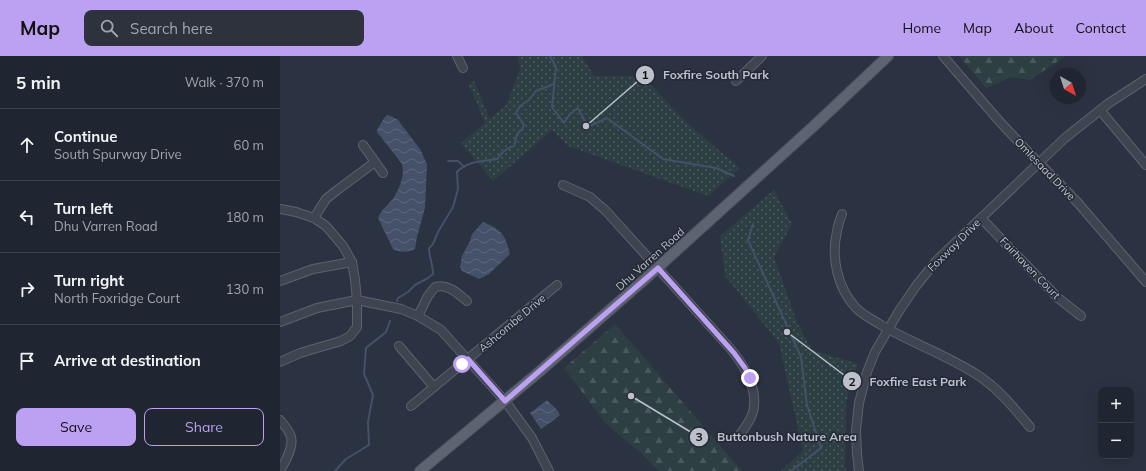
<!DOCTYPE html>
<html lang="en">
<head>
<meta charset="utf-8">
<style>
	:root { --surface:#202631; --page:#2d323d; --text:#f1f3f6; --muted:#a2a5ab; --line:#3d434d; --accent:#bca0f2 }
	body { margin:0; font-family:Mulish,sans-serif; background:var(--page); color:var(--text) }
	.controls { position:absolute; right:12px; bottom:12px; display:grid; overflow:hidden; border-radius:8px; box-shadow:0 4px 16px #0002 }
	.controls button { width:36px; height:36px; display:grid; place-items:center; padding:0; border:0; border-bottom:1px solid var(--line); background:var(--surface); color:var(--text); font:20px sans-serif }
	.compass { position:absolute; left:770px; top:12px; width:36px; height:36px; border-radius:50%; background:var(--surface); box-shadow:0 4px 16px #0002; rotate:141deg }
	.stop { position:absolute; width:12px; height:12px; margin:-9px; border:3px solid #bca0f2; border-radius:50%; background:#fff }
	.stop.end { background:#bca0f2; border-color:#fff; box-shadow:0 1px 4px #0008 }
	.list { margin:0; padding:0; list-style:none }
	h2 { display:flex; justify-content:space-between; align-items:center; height:52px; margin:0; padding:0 16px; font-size:17px }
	h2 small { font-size:13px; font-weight:400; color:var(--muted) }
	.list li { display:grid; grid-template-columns:26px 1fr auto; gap:12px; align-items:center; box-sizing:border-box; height:72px; padding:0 16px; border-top:1px solid var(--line) }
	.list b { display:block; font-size:15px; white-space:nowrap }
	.list p { margin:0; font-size:13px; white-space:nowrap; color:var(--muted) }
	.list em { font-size:13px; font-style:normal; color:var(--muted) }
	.actions { display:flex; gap:8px; padding:12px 16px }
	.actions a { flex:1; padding:9px 0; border:1px solid var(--accent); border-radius:8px; text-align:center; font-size:14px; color:var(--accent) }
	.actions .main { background:var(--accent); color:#111 }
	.icon { flex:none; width:22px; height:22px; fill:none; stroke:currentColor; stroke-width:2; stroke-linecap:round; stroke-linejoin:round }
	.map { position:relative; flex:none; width:866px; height:415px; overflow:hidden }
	header { display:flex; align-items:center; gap:24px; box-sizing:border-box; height:56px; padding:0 20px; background:var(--accent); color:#111 }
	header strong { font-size:19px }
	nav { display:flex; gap:22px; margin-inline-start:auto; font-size:14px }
	.search { width:280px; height:36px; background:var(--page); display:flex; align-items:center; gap:10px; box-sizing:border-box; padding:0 14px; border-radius:8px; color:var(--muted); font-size:15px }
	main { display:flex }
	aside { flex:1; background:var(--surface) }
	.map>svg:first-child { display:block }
	.forest { fill:url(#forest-firs) }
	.park { fill:url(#park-dots) }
	.water { fill:url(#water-waves) }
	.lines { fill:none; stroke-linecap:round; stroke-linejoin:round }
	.stream { stroke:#455069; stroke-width:2 }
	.minor-casing { stroke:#5d626e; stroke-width:10 }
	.major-casing { stroke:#484d5a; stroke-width:12 }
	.minor { stroke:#3f4451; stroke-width:8 }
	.major { stroke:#5d6371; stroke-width:10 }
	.route { stroke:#bca0f2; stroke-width:5 }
	.labels { text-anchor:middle; stroke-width:3; stroke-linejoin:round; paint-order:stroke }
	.street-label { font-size:11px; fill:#bcc0cb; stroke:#232936 }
	.leader { fill:none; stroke:#bcc0cb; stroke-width:1.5 }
	.callout-dot { fill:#bcc0cb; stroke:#232936; stroke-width:1.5 }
	.mark-label { font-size:12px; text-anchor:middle; font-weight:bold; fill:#111 }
	.callout-label { font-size:12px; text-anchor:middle; font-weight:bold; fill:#bcc0cb; stroke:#232936; stroke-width:3; stroke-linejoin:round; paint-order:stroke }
</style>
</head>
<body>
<header>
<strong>Map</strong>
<div class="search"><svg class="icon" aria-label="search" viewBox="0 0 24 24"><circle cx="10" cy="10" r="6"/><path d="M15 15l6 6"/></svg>Search here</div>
<nav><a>Home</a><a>Map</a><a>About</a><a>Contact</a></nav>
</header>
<main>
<aside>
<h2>5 min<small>Walk · 370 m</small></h2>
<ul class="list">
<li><svg class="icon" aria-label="ahead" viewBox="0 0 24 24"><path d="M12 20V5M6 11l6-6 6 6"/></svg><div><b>Continue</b><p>South Spurway Drive</p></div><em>60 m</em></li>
<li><svg class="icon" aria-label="left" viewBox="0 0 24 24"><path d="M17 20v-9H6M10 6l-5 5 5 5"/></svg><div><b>Turn left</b><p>Dhu Varren Road</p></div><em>180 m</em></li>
<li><svg class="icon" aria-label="right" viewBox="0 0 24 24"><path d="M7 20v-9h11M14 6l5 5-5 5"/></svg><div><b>Turn right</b><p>North Foxridge Court</p></div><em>130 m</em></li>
<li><svg class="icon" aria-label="arrive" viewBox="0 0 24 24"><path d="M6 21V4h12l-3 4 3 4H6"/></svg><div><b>Arrive at destination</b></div></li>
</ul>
<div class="actions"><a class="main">Save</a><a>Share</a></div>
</aside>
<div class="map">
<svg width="866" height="415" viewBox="0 0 866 415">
	<defs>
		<pattern id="forest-firs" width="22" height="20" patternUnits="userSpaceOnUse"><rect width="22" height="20" fill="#2e3f43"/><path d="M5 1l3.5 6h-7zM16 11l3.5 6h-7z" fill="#4a595d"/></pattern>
		<pattern id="park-dots" width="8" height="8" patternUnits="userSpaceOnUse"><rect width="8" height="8" fill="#2e3f43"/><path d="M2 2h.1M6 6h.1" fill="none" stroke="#4a595d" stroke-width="1.8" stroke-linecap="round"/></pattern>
		<pattern id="water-waves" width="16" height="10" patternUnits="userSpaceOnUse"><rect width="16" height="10" fill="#455069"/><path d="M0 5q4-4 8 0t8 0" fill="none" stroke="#5e677d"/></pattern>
	</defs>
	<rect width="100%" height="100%" fill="#2b3241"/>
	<g class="forest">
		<polygon points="679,0 786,0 750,24 732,21 706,32"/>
		<polygon points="335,268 462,415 379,415 362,398 326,368 284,312"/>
	</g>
	<g class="park">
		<polygon points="238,0 302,0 314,20 363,20 400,60 414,73 460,112 428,140 288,90 272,74 213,125 181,87 205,67 189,29 194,25 210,63 226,49 240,13"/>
		<polygon points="494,134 512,168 494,201 517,266 532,294 578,308 570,329 566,350 565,410 566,415 501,415 523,395 499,287 445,220 440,180"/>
	</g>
	<g class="water">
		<path d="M107,59L111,60L118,64L140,93L147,108L145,152L137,181L135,193C129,196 120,197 113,193L98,162C101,154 107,150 112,144C119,134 125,120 122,108L97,76V74L104,62Z"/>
		<path d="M203,166C222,174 225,178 230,198L209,218L199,223L182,215L180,211L182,200L190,185L192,178Z"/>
		<polygon points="267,344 278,355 280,359 271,366 261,373 250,357"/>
	</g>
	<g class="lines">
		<g class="stream">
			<polyline points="270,0 276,11 272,51 284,67 290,58 298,52 308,71 327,62 383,103 436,112 454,120"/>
			<polyline points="168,105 178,105 184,111"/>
			<polyline points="473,168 468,184 521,301 527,349 541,392 511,415"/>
			<path d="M117,245L118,242L128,236L135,229L148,222L153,218C153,208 149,201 149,192L153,188L158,176L173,151L178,133L177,116C187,105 204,105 217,103C222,97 226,92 234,90C235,86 236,81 238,77C241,74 243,74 244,69L236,57L240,50L249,44L256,35L274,28"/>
			<polyline points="55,415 66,403 89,389 88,366 93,339 84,318 86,292 106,276 110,265"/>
		</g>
		<g class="minor-casing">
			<g id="minor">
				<polyline points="177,0 183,12"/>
				<polyline points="663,0 720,66 751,99 779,127 798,147 866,226"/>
				<polyline points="456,25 482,0"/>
				<polyline points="820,54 866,109"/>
				<polyline points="83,89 103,117"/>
				<path d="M283,129L310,141L326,155L449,291C463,307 479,333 473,356C471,364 466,370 461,377"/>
				<polyline points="0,153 16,156 34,162 46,170 63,190 72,206 75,224 77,244 77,271 70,280 61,285 20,297 0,306"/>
				<path d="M562,158C560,163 558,169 557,175C551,202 557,231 576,252C583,259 593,264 601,269C632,287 666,299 696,318C717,331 734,352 750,371"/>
				<polyline points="34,162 46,143 56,135 95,106"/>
				<polyline points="701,162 778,242 801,260"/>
				<polyline points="0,225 33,213 72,206"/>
				<path d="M138,260L148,240L155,231C168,227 178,238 187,245"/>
				<polyline points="0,266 37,252 77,244 121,253 138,260 161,274 225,345 252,382 269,415"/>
				<polyline points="119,290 154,331"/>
				<polyline points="131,350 277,229"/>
				<path d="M0,364C3,368 10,375 11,381C14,391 5,406 0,415"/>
				<polyline points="579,415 577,398 576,374 579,347 587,316 595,296 619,255 636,230 657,204 785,82 829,47 866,23"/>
			</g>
		</g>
		<g class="major-casing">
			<polyline id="major" points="140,415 259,316 364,224 536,68 608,0"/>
		</g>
		<use href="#minor" class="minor"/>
		<use href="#major" class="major"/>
	</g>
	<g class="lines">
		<polyline class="route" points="182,308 188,303 225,345 378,212 454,297 465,312 470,322"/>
	</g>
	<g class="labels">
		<g class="street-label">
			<text transform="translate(765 113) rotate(46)" y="4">Omlesaad Drive</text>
			<text transform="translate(674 189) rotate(-45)" y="4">Foxway Drive</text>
			<text transform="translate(370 203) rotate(-42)" y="4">Dhu Varren Road</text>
			<text transform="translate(750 212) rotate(46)" y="4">Fairhaven Court</text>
			<text transform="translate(232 267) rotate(-40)" y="4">Ashcombe Drive</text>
		</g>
	</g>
	<path class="leader" d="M306 70L365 19M507 276L572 325M351 340L419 381"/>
	<g class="callout-dot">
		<circle cx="306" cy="70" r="4"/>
		<circle cx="507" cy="276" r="4"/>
		<circle cx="351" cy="340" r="4"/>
		<circle cx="365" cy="19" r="10"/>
		<circle cx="572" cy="325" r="10"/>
		<circle cx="419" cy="381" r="10"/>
	</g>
	<g class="mark-label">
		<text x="365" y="23">1</text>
		<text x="572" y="330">2</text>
		<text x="419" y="385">3</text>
	</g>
	<g class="callout-label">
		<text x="436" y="23">Foxfire South Park</text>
		<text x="638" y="330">Foxfire East Park</text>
		<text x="507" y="385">Buttonbush Nature Area</text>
	</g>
</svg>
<div class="controls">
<button>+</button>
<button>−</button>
</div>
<svg class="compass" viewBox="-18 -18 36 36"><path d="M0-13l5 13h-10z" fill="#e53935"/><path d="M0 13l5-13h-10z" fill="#a2a5ab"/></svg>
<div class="stop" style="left:182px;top:308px"></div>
<div class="stop end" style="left:470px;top:322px"></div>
</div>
</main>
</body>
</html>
